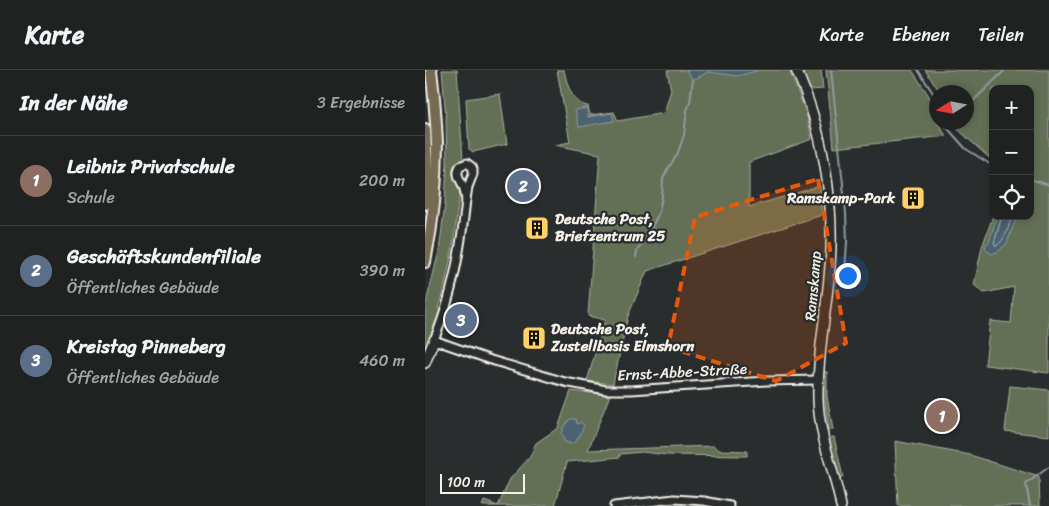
<!DOCTYPE html>
<html lang="de">
<head>
<meta charset="utf-8">
<style>
	:root { --surface:#202222; --page:#2d2f2f; --text:#f1f3f6; --muted:#a2a4a5; --line:#3d3f40; --accent:#8c9099 }
	body { margin:0; font-family:Sriracha,sans-serif; background:var(--page); color:var(--text) }
	.controls { position:absolute; right:15px; top:15px; display:grid; overflow:hidden; border-radius:10px; box-shadow:0 2px 8px #0003 }
	.controls button { width:45px; height:45px; display:grid; place-items:center; padding:0; border:0; border-bottom:1px solid var(--line); background:var(--surface); color:var(--text); font:25px sans-serif }
	.compass { position:absolute; left:504px; top:15px; width:45px; height:45px; border-radius:50%; background:var(--surface); box-shadow:0 2px 8px #0003; rotate:259deg }
	.scale { position:absolute; left:15px; bottom:12px; width:85px; box-sizing:border-box; padding-left:5px; border:2px solid #f4f1e8; border-top:0; font-size:14px; line-height:18px; white-space:nowrap; color:#f4f1e8; -webkit-text-stroke:4px #2a2d2e; paint-order:stroke }
	.you { position:absolute; left:422px; top:205px; width:18px; height:18px; margin:-12px; border:4px solid #fff; border-radius:50%; background:#1a73e8; box-shadow:0 0 0 8px #1a73e833 }
	.badge { display:grid; place-items:center; width:32px; height:32px; border-radius:50%; background:var(--accent); color:#fff; font-size:16px; font-weight:700 }
	.pin { position:absolute; translate:-50% -50%; border:2px solid #fff; box-shadow:0 1px 5px #0006 }
	.list { margin:0; padding:0; list-style:none }
	h2 { display:flex; justify-content:space-between; align-items:center; height:65px; margin:0; padding:0 20px; font-size:21px }
	h2 small { font-size:16px; font-weight:400; color:var(--muted) }
	.list li { display:grid; grid-template-columns:32px 1fr auto; gap:15px; align-items:center; box-sizing:border-box; height:90px; padding:0 20px; border-top:1px solid var(--line) }
	.list b { display:block; font-size:19px; white-space:nowrap }
	.list p { margin:0; font-size:16px; white-space:nowrap; color:var(--muted) }
	.list em { font-size:16px; font-style:normal; color:var(--muted) }
	.icon { flex:none; width:28px; height:28px; fill:none; stroke:currentColor; stroke-width:2; stroke-linecap:round; stroke-linejoin:round }
	.map { position:relative; flex:none; width:624px; height:436px; overflow:hidden }
	header { display:flex; align-items:center; gap:30px; box-sizing:border-box; height:70px; padding:0 25px; background:var(--surface); border-bottom:1px solid var(--line) }
	header strong { font-size:24px }
	nav { display:flex; gap:28px; margin-inline-start:auto; font-size:18px }
	main { display:flex }
	aside { flex:1; background:var(--surface) }
	.map>svg:first-child { display:block }
	.green { fill:#636f56; stroke:#acb09f }
	.water { fill:#4c6270; stroke:#8f9ba0 }
	.lines { fill:none; stroke-linecap:round; stroke-linejoin:round }
	.shore { stroke:#b1b8b8; stroke-width:1 }
	.stream { stroke:#8f9ba0; stroke-width:2 }
	.street-casing { stroke:#f4f1e8; stroke-width:11 }
	.secondary-casing { stroke:#f4f1e8; stroke-width:12 }
	.primary-casing { stroke:#f4f1e8; stroke-width:14 }
	.street { stroke:#2a2d2e; stroke-width:7 }
	.secondary { stroke:#2a2d2e; stroke-width:9 }
	.primary { stroke:#746b52; stroke-width:10 }
	.marked { fill:#e8590c; fill-opacity:0.2; stroke:#e8590c; stroke-width:4; stroke-dasharray:10 6; stroke-linejoin:round }
	.labels { text-anchor:middle; stroke-width:4.5; stroke-linejoin:round; paint-order:stroke }
	.poi-label { font-size:15px; font-weight:bold; fill:#f4f1e8; stroke:#2a2d2e; text-anchor:start }
	.street-label { font-size:15px; fill:#f4f1e8; stroke:#2a2d2e }
</style>
</head>
<body>
<header>
<strong>Karte</strong>
<nav><a>Karte</a><a>Ebenen</a><a>Teilen</a></nav>
</header>
<main>
<aside>
<h2>In der Nähe<small>3 Ergebnisse</small></h2>
<ul class="list">
<li><span class="badge" style="background:#8d6e63">1</span><div><b>Leibniz Privatschule</b><p>Schule</p></div><em>200 m</em></li>
<li><span class="badge" style="background:#5c6f8a">2</span><div><b>Geschäftskundenfiliale</b><p>Öffentliches Gebäude</p></div><em>390 m</em></li>
<li><span class="badge" style="background:#5c6f8a">3</span><div><b>Kreistag Pinneberg</b><p>Öffentliches Gebäude</p></div><em>460 m</em></li>
</ul>
</aside>
<div class="map">
<svg width="624" height="436" viewBox="0 0 624 436">
	<rect width="100%" height="100%" fill="#2a2d2e"/>
	<filter id="ink" filterUnits="userSpaceOnUse"><feTurbulence type="fractalNoise" baseFrequency=".02" numOctaves="2"/><feDisplacementMap in="SourceGraphic" scale="10" xChannelSelector="R" yChannelSelector="G"/><feConvolveMatrix kernelMatrix="1 2 1 2 8 2 1 2 1" color-interpolation-filters="sRGB"/></filter>
	<g filter="url(#ink)">
		<g class="green">
			<path d="M17,0H32L38,90C15,101 37,112 38,128H34L28,176L20,215L13,238L17,240L6,270L0,283V237L14,181L20,134L22,92L21,48Z"/>
			<path d="M132,0H139C142,14 147,34 163,36L165,45L189,42L193,51L239,43L246,20L242,0H364L381,42L387,69L324,92V137L395,116L397,145L222,201L203,246L188,314L162,311L180,250L163,246L175,84L130,75L145,72Z"/>
			<polygon points="375,0 396,0 398,19 384,20"/>
			<polygon points="401,0 487,0 504,26 512,52 513,53 521,66 409,78"/>
			<polygon points="500,0 624,0 624,303 560,295 565,251 586,253 589,217 559,223 549,215 557,177 568,146 605,146 605,19 568,19 568,90 562,86 526,53 542,52 542,22 514,22 513,19"/>
			<polygon points="75,24 82,74 48,82 44,79 41,29"/>
			<polygon points="398,301 402,302 402,326 408,360 400,361 400,359 403,357 400,332 400,309 397,306"/>
			<polygon points="585,316 624,320 624,366 580,361"/>
			<polygon points="146,321 185,325 163,380 289,376 294,380 322,381 322,386 243,385 217,382 195,384 195,387 142,392 130,436 57,436 59,431 73,436 85,409 105,387 111,373 133,358"/>
			<polygon points="407,367 409,367 418,407 417,408 414,409 413,408 404,370"/>
			<polygon points="470,371 545,385 614,407 615,436 473,436"/>
		</g>
		<g class="water">
			<polygon points="261,0 335,0 313,6 283,2 268,10"/>
			<polygon points="162,38 163,47 187,43 189,51 154,57 150,40"/>
			<polygon points="572,146 592,146 582,173 574,181 567,184 561,180 560,175 564,172"/>
			<polygon points="145,349 151,349 152,354 155,352 159,355 154,367 147,374 140,372 136,364 139,356"/>
		</g>
		<g class="lines">
			<path class="shore" d="M577,146L569,173L571,176C580,171 584,156 587,146"/>
			<g class="stream">
				<polyline points="406,0 421,143 422,172 420,201"/>
				<polyline points="493,0 508,23 512,39"/>
				<polyline points="544,35 580,0"/>
				<polyline points="517,52 541,79 568,96"/>
				<polyline points="605,109 624,115"/>
				<polyline points="211,187 212,181 223,165 234,142 237,126 238,109 244,97 252,85 259,65 262,40 265,32 268,9"/>
				<polyline points="605,436 601,414 624,397"/>
			</g>
			<g class="street-casing">
				<g id="street">
					<path d="M42,93L47,97L48,99V104L43,117L41,130C40,125 40,121 38,116C35,109 30,104 35,96Z"/>
					<path d="M41,130C36,177 28,226 9,270L66,290L140,312L181,320H206L341,311L393,310"/>
					<polyline points="189,436 249,429 279,431 305,436"/>
				</g>
			</g>
			<g class="secondary-casing">
				<g id="secondary">
					<path d="M371,0C398,58 410,133 405,196C402,240 392,284 393,329C394,366 409,400 416,436"/>
					<polyline points="0,293 9,270"/>
				</g>
			</g>
			<g class="primary-casing">
				<g id="primary">
					<polyline points="0,59 2,103 0,134"/>
					<path d="M0,192C8,153 12,113 12,73C11,49 9,24 6,0"/>
				</g>
			</g>
			<use href="#street" class="street"/>
			<use href="#secondary" class="secondary"/>
			<use href="#primary" class="primary"/>
		</g>
	</g>
	<path class="marked" d="M393,109L421,273L351,311L243,277L270,147Z"/>
	<defs>
		<g id="building-square" transform="scale(1.25)"><rect x="-9" y="-9" width="18" height="18" rx="4" fill="#ffd166" stroke="#2a2d2e"/><path d="M-4-6H4V6H1V3H-1V6H-4ZM-2.5-4.3h1.7v1.8h-1.7ZM.8-4.3h1.7v1.8H.8ZM-2.5-1h1.7V.8h-1.7ZM.8-1h1.7V.8H.8Z" fill="#111"/></g>
	</defs>
	<g fill-rule="evenodd">
		<use href="#building-square" x="488" y="128"/>
		<use href="#building-square" x="112" y="158"/>
		<use href="#building-square" x="109" y="268"/>
	</g>
	<g class="labels">
		<g class="poi-label">
			<text x="470" y="133" text-anchor="end">Ramskamp-Park</text>
			<text x="130" y="154">Deutsche Post,<tspan x="130" dy="17">Briefzentrum 25</tspan></text>
			<text x="126" y="264">Deutsche Post,<tspan x="126" dy="17">Zustellbasis Elmshorn</tspan></text>
		</g>
		<g class="street-label">
			<text transform="translate(388 216) rotate(-85)" y="5">Ramskamp</text>
			<text transform="translate(257 302) rotate(-3)" y="5">Ernst-Abbe-Straße</text>
		</g>
	</g>
</svg>
<div class="controls">
<button>+</button>
<button>−</button>
<button><svg class="icon" aria-label="locate" viewBox="0 0 24 24"><circle cx="12" cy="12" r="6"/><path d="M12 2v4M12 18v4M2 12h4M18 12h4"/></svg></button>
</div>
<svg class="compass" viewBox="-18 -18 36 36"><path d="M0-13l5 13h-10z" fill="#e53935"/><path d="M0 13l5-13h-10z" fill="#a2a4a5"/></svg>
<div class="scale">100 m</div>
<div class="you"></div>
<div class="pin badge" style="left:517px;top:346px;background:#8d6e63">1</div>
<div class="pin badge" style="left:98px;top:116px;background:#5c6f8a">2</div>
<div class="pin badge" style="left:36px;top:250px;background:#5c6f8a">3</div>
</div>
</main>
</body>
</html>
